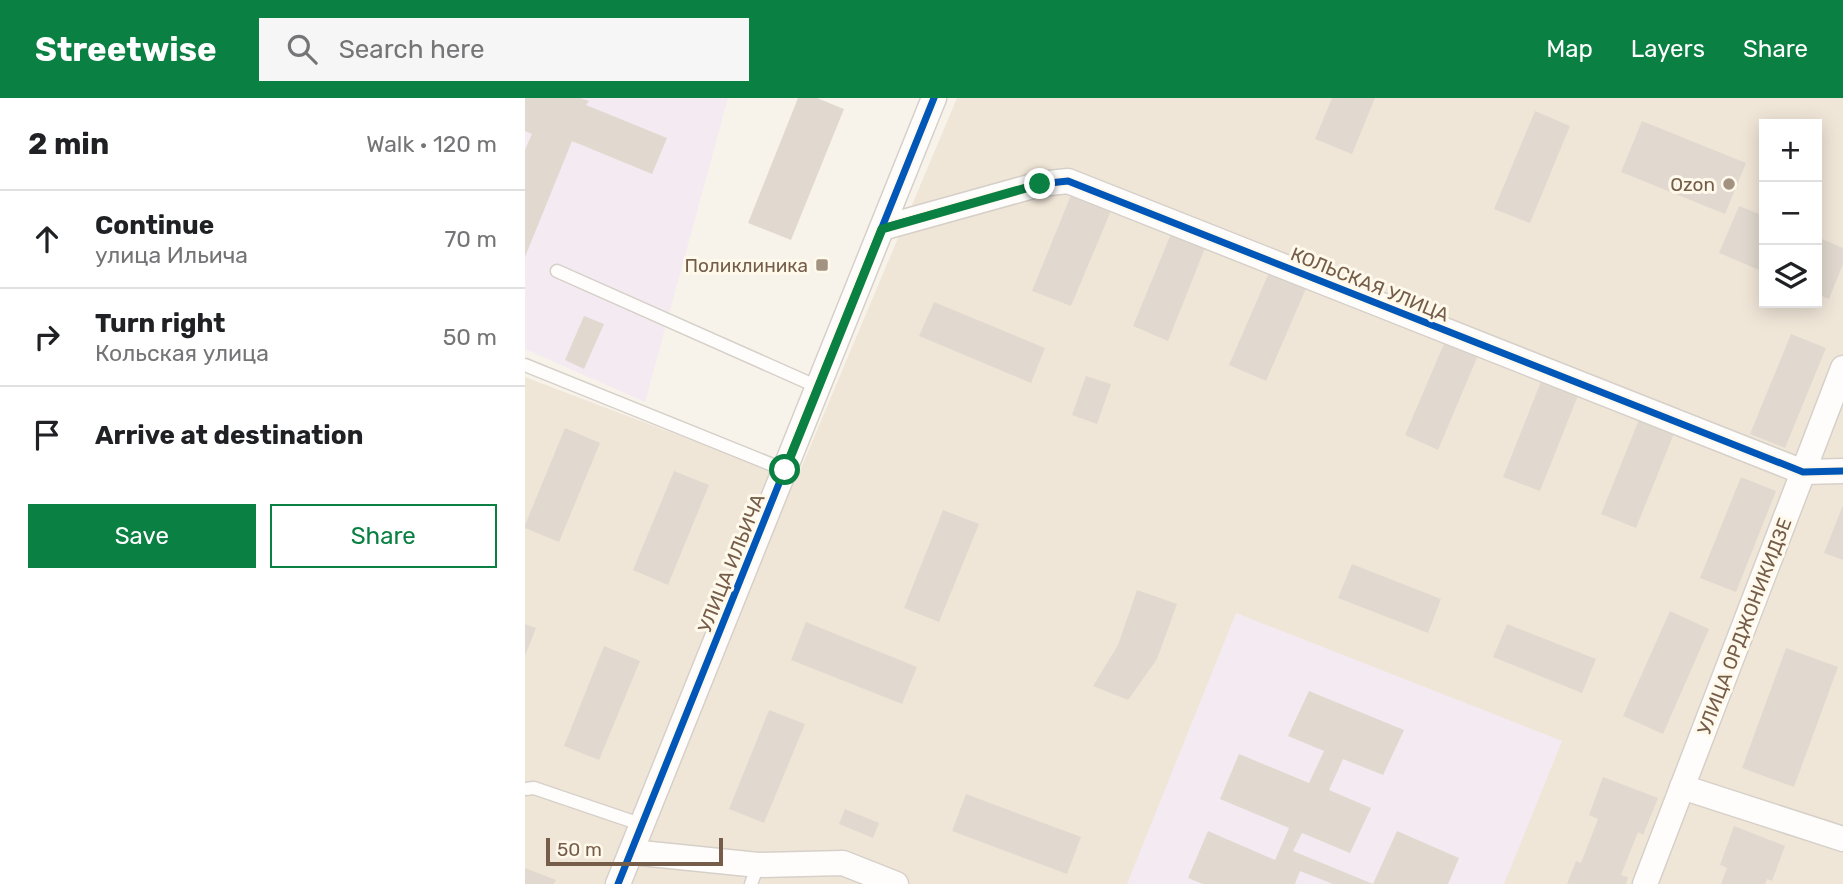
<!DOCTYPE html>
<html lang="en">
<head>
<meta charset="utf-8">
<style>
	:root { --surface:#fff; --page:#f6f6f6; --text:#202124; --muted:#757577; --line:#e0e0e0; --accent:#0b8043 }
	body { margin:0; font-family:Rubik,sans-serif; background:var(--page); color:var(--text) }
	.controls { position:absolute; right:21px; top:21px; display:grid; overflow:hidden; border-radius:0px; box-shadow:0 4px 18px #0003 }
	.controls button { width:63px; height:63px; display:grid; place-items:center; padding:0; border:0; border-bottom:2px solid var(--line); background:var(--surface); color:var(--text); font:35px sans-serif }
	.scale { position:absolute; left:21px; bottom:18px; width:177px; box-sizing:border-box; padding-left:7px; border:4px solid #755d4a; border-top:0; font-size:19px; line-height:24px; white-space:nowrap; color:#755d4a; -webkit-text-stroke:5px #fff9eb; paint-order:stroke }
	.stop { position:absolute; width:21px; height:21px; margin:-16px; border:5px solid #0b8043; border-radius:50%; background:#fff }
	.stop.end { background:#0b8043; border-color:#fff; box-shadow:0 2px 7px #0008 }
	.list { margin:0; padding:0; list-style:none }
	h2 { display:flex; justify-content:space-between; align-items:center; height:91px; margin:0; padding:0 28px; font-size:30px }
	h2 small { font-size:23px; font-weight:400; color:var(--muted) }
	.list li { display:grid; grid-template-columns:46px 1fr auto; gap:21px; align-items:center; box-sizing:border-box; height:98px; padding:0 28px; border-top:2px solid var(--line) }
	.list b { display:block; font-size:26px; white-space:nowrap }
	.list p { margin:0; font-size:23px; white-space:nowrap; color:var(--muted) }
	.list em { font-size:23px; font-style:normal; color:var(--muted) }
	.actions { display:flex; gap:14px; padding:21px 28px }
	.actions a { flex:1; padding:16px 0; border:2px solid var(--accent); border-radius:0px; text-align:center; font-size:24px; color:var(--accent) }
	.actions .main { background:var(--accent); color:#fff }
	.icon { flex:none; width:38px; height:38px; fill:none; stroke:currentColor; stroke-width:2; stroke-linecap:round; stroke-linejoin:round }
	.map { position:relative; flex:none; width:1318px; height:786px; overflow:hidden }
	header { display:flex; align-items:center; gap:42px; box-sizing:border-box; height:98px; padding:0 35px; background:var(--accent); color:#fff }
	header strong { font-size:33px }
	nav { display:flex; gap:38px; margin-inline-start:auto; font-size:24px }
	.search { width:490px; height:63px; background:var(--page); display:flex; align-items:center; gap:18px; box-sizing:border-box; padding:0 24px; border-radius:0px; color:var(--muted); font-size:26px }
	main { display:flex }
	aside { flex:1; background:var(--surface) }
	.map>svg:first-child { display:block }
	.residential { fill:#f0e6d8; fill-rule:evenodd }
	.education { fill:#f4eaf2 }
	.building { fill:#e1d9cf }
	.lines { fill:none; stroke-linecap:round; stroke-linejoin:round }
	.service-casing { stroke:#d6d0c9; stroke-width:15 }
	.minor-casing { stroke:#d6d0c9; stroke-width:27 }
	.service { stroke:#fefdfc; stroke-width:12 }
	.minor { stroke:#fefdfc; stroke-width:24 }
	.cycleway-casing { stroke:#fff9eb; stroke-width:11 }
	.cycleway { stroke:#0057b8; stroke-width:7 }
	.route { stroke:#0b8043; stroke-width:9 }
	.poi-dot { fill:#a29282; stroke:#fff9eb; stroke-width:2.5 }
	.labels { text-anchor:middle; stroke-width:6; stroke-linejoin:round; paint-order:stroke }
	.poi-label { font-size:19px; fill:#755d4a; stroke:#fff9eb; text-anchor:end }
	.street-label { font-size:19px; fill:#755d4a; stroke:#fff9eb }
</style>
</head>
<body>
<header>
<strong>Streetwise</strong>
<div class="search"><svg class="icon" aria-label="search" viewBox="0 0 24 24"><circle cx="10" cy="10" r="6"/><path d="M15 15l6 6"/></svg>Search here</div>
<nav><a>Map</a><a>Layers</a><a>Share</a></nav>
</header>
<main>
<aside>
<h2>2 min<small>Walk · 120 m</small></h2>
<ul class="list">
<li><svg class="icon" aria-label="ahead" viewBox="0 0 24 24"><path d="M12 20V5M6 11l6-6 6 6"/></svg><div><b>Continue</b><p>улица Ильича</p></div><em>70 m</em></li>
<li><svg class="icon" aria-label="right" viewBox="0 0 24 24"><path d="M7 20v-9h11M14 6l5 5-5 5"/></svg><div><b>Turn right</b><p>Кольская улица</p></div><em>50 m</em></li>
<li><svg class="icon" aria-label="arrive" viewBox="0 0 24 24"><path d="M6 21V4h12l-3 4 3 4H6"/></svg><div><b>Arrive at destination</b></div></li>
</ul>
<div class="actions"><a class="main">Save</a><a>Share</a></div>
</aside>
<div class="map">
<svg width="1318" height="786" viewBox="0 0 1318 786">
	<rect width="100%" height="100%" fill="#f7f3ea"/>
	<path class="residential" d="M432,0H1318V786H0V279L271,382ZM1239,26H1292V205H1239Z"/>
	<g class="education">
		<polygon points="0,0 203,0 120,304 0,251"/>
		<polygon points="711,515 1037,643 979,786 602,786"/>
	</g>
	<g class="building">
		<polygon points="0,0 55,0 64,3 61,7 142,40 127,76 47,43 0,159 0,52 7,36 0,33"/>
		<polygon points="273,0 292,0 319,11 266,142 223,125"/>
		<polygon points="807,0 850,0 827,56 790,41"/>
		<polygon points="1010,13 1045,28 1005,125 969,111"/>
		<polygon points="1117,23 1221,65 1200,116 1096,74"/>
		<polygon points="548,92 588,108 546,208 507,193"/>
		<polygon points="1214,108 1239,118 1239,174 1194,155"/>
		<polygon points="648,131 682,145 643,243 608,228"/>
		<polygon points="1292,139 1318,150 1318,166 1304,201 1292,196"/>
		<polygon points="746,170 783,186 741,283 704,267"/>
		<polygon points="409,204 520,250 506,285 394,238"/>
		<polygon points="59,218 79,226 59,271 40,262"/>
		<polygon points="1266,236 1301,250 1260,350 1225,336"/>
		<polygon points="921,241 954,255 913,352 880,337"/>
		<polygon points="561,278 586,286 572,326 547,317"/>
		<polygon points="1017,281 1054,295 1015,393 978,379"/>
		<polygon points="1115,319 1150,333 1111,430 1076,416"/>
		<polygon points="40,330 75,345 34,444 0,430 0,427"/>
		<polygon points="149,373 184,387 143,487 108,472"/>
		<polygon points="1216,379 1251,393 1211,494 1175,480"/>
		<polygon points="1318,407 1318,462 1299,455"/>
		<polygon points="418,412 454,426 414,524 379,510"/>
		<polygon points="827,466 916,501 903,535 813,500"/>
		<polygon points="612,492 652,506 632,561 603,602 568,588 593,547"/>
		<polygon points="1145,513 1184,531 1138,636 1098,618"/>
		<polygon points="281,524 392,569 377,606 266,562"/>
		<polygon points="0,526 11,530 0,558"/>
		<polygon points="982,526 1071,561 1057,595 968,559"/>
		<polygon points="79,548 115,563 74,662 39,648"/>
		<polygon points="1261,550 1313,569 1269,689 1217,670"/>
		<polygon points="784,593 879,632 858,677 818,661 804,692 846,710 825,755 777,735 768,753 848,786 808,786 775,773 770,786 678,786 663,780 683,733 750,762 764,730 695,701 714,656 784,685 799,653 763,638"/>
		<polygon points="244,612 280,626 239,725 204,711"/>
		<polygon points="1078,679 1133,700 1118,737 1113,734 1096,777 1103,779 1101,786 1042,786 1051,763 1056,765 1073,721 1064,717"/>
		<polygon points="441,696 556,739 542,776 427,733"/>
		<polygon points="320,711 354,725 348,740 314,726"/>
		<polygon points="1209,728 1260,748 1247,783 1242,781 1240,786 1196,786 1202,770 1195,767"/>
		<polygon points="872,733 934,760 923,786 848,786"/>
		<polygon points="0,770 31,782 29,786 0,786"/>
	</g>
	<g class="lines">
		<g class="service-casing">
			<g id="service">
				<polyline points="32,173 293,289"/>
				<polyline points="0,267 260,372"/>
				<polyline points="0,691 9,690 118,727"/>
				<polyline points="226,786 233,767"/>
			</g>
		</g>
		<g class="minor-casing">
			<g id="minor">
				<polyline points="357,130 515,86 543,83 1278,374 1318,373"/>
				<polyline points="1157,689 1318,741"/>
				<polyline points="106,754 233,767 318,765 371,786"/>
				<polyline points="93,786 409,0"/>
				<polyline points="1120,786 1318,270"/>
			</g>
		</g>
		<use href="#service" class="service"/>
		<use href="#minor" class="minor"/>
		<g class="cycleway-casing">
			<g id="cycleway">
				<polyline points="357,130 515,86 543,83 1278,374 1318,373"/>
				<polyline points="93,786 409,0"/>
			</g>
		</g>
		<use href="#cycleway" class="cycleway"/>
	</g>
	<g class="lines">
		<polyline class="route" points="260,372 357,131 515,86"/>
	</g>
	<g class="poi-dot">
		<circle cx="1204" cy="86" r="7"/>
		<rect x="290" y="160" width="14" height="14" rx="3.5"/>
	</g>
	<g class="labels">
		<g class="poi-label">
			<text x="1190" y="93">Ozon</text>
			<text x="283" y="174">Поликлиника</text>
		</g>
		<g class="street-label">
			<text transform="translate(845 186) rotate(22)" y="7">КОЛЬСКАЯ УЛИЦА</text>
			<text transform="translate(206 465) rotate(-68)" y="7">УЛИЦА ИЛЬИЧА</text>
			<text transform="translate(1219 528) rotate(-69)" y="7">УЛИЦА ОРДЖОНИКИДЗЕ</text>
		</g>
	</g>
</svg>
<div class="controls">
<button>+</button>
<button>−</button>
<button><svg class="icon" aria-label="layers" viewBox="0 0 24 24"><path d="M12 4l9 5-9 5-9-5zM3 14l9 5 9-5"/></svg></button>
</div>
<div class="scale">50 m</div>
<div class="stop" style="left:260px;top:372px"></div>
<div class="stop end" style="left:515px;top:86px"></div>
</div>
</main>
</body>
</html>
